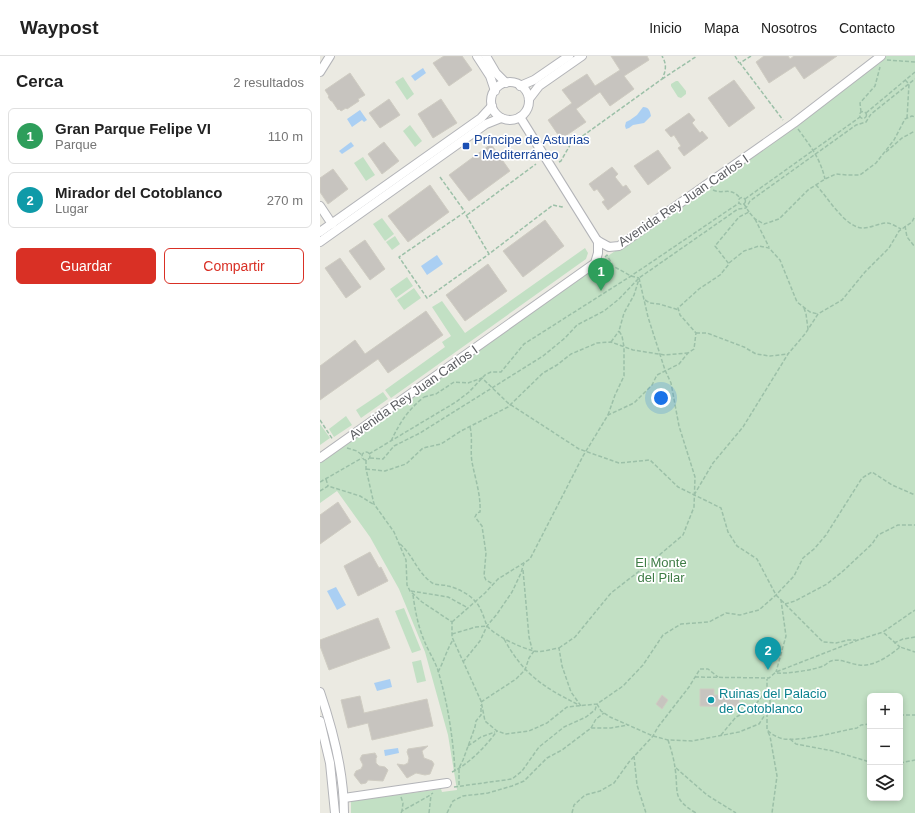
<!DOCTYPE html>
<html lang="es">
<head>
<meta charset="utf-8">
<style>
	:root { --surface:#fff; --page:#f2f2f2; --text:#222; --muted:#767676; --line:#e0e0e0; --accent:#d93025 }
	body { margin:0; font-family:Arial,sans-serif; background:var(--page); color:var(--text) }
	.controls { position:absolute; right:12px; bottom:12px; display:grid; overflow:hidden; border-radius:6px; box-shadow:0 2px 6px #0003 }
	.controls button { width:36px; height:36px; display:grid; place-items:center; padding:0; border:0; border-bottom:1px solid var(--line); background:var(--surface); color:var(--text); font:20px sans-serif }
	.you { position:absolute; left:341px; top:342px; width:14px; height:14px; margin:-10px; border:3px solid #fff; border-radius:50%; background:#1a73e8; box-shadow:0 0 0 6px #1a73e833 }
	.badge { display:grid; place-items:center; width:26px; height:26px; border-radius:50%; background:var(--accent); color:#fff; font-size:13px; font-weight:700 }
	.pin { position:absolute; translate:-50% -33px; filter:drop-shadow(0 1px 2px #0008) }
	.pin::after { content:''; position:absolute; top:21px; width:14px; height:12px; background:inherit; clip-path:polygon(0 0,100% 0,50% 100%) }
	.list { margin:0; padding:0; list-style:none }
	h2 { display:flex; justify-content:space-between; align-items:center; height:52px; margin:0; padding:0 16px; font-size:17px }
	h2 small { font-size:13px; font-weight:400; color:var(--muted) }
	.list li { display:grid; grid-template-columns:26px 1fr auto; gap:12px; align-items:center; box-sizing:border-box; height:56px; margin:0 8px 8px; padding:0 8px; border:1px solid var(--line); border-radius:6px }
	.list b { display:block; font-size:15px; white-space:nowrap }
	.list p { margin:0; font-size:13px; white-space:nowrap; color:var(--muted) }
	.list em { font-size:13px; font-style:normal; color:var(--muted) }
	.actions { display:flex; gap:8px; padding:12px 16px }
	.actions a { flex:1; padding:9px 0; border:1px solid var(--accent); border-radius:6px; text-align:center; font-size:14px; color:var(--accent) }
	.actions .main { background:var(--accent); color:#fff }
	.icon { flex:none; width:22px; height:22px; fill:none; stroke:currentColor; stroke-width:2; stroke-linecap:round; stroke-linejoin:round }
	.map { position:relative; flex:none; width:595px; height:757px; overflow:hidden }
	header { display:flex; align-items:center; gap:24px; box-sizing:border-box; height:56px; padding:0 20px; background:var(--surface); border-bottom:1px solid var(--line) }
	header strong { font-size:19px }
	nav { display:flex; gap:22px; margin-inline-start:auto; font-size:14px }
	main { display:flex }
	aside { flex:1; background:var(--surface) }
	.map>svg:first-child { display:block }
	.green { fill:#c2e0c4; fill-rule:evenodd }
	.water { fill:#aacff3 }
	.building { fill:#c7c4bf; stroke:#cfccc2 }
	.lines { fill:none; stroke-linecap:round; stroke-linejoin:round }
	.minor-casing { stroke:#b3b4b8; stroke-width:10 }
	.path { stroke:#9cc0a8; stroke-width:1.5; stroke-dasharray:4 2; stroke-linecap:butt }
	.minor { stroke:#fff; stroke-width:8 }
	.transit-dot { fill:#1a4fb4; stroke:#fff; stroke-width:1.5 }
	.culture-dot { fill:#0f9aa8; stroke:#fff; stroke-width:1.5 }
	.labels { text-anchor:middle; stroke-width:3.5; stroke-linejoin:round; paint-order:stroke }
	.transit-label { font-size:13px; fill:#164399; stroke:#fff; text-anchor:start }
	.street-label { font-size:13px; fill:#5b5d61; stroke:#fff }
	.park-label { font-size:13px; fill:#3f7c46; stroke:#fff }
	.culture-label { font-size:13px; fill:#0d838f; stroke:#fff; text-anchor:start }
</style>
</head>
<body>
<header>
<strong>Waypost</strong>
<nav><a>Inicio</a><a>Mapa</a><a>Nosotros</a><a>Contacto</a></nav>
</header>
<main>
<aside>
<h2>Cerca<small>2 resultados</small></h2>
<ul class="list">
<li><span class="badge" style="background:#2e9e5b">1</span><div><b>Gran Parque Felipe VI</b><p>Parque</p></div><em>110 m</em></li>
<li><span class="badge" style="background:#0f9aa8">2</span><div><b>Mirador del Cotoblanco</b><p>Lugar</p></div><em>270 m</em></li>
</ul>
<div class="actions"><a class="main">Guardar</a><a>Compartir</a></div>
</aside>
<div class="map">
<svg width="595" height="757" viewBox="0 0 595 757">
	<rect width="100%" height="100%" fill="#ebeae2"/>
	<g class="green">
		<path d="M566,0H595V757H31V745L121,733L122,736L137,734L128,679L105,596L79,533L50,481L17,435L0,447V405L279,206L432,102ZM550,640H580V742H550Z"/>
		<polygon points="83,21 94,38 87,44 75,26"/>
		<polygon points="356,25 358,25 366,35 366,38 361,42 358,41 351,30 351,28"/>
		<polygon points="90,69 102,85 95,91 83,75"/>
		<polygon points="43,101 55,119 46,125 34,107"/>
		<polygon points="62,162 74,178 65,185 53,168"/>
		<polygon points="75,180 80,188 72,194 66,186"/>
		<polygon points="265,192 268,197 266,203 71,342 65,334 125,291 122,286 131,280 112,251 122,245 145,277"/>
		<polygon points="87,221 93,230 76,242 70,233"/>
		<polygon points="94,232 101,242 84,254 77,244"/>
		<polygon points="63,336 68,343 41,362 36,354"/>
		<polygon points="26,360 32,369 14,381 9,373"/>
		<polygon points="0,368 10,382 0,389"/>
		<polygon points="84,552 101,594 92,597 75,555"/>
		<polygon points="101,604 106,625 97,627 92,606"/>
	</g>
	<g class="water">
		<polygon points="103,12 106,17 95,25 91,20"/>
		<path d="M323,51C329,51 330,55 331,60L324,67L313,69L309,72L306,73L305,70L306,66L310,64L317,59Z"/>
		<polygon points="40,54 47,64 44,66 42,64 32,71 27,63"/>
		<polygon points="31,86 34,90 22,98 19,95"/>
		<polygon points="117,199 123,208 107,219 101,210"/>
		<polygon points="16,531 26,549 17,554 7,535"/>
		<polygon points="70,623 72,631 57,635 54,627"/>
		<polygon points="78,692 79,697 65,700 64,694"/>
	</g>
	<g class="building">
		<polygon points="124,0 142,0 152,14 129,30 113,7"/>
		<polygon points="291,0 327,0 329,4 304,20 314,33 290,50 280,36 256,53 266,66 241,83 228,64 252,47 242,34 267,18 275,30 300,14"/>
		<polygon points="444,0 468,0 470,3 474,0 517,0 484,23 475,10 449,27 436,6"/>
		<polygon points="30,17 45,39 38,43 39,45 27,53 26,52 21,55 19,53 18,54 12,45 11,45 8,41 9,40 5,34"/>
		<polygon points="414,24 435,52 409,71 388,42"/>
		<polygon points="69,43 80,59 60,72 49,57"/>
		<polygon points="121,43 137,67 113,82 98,58"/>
		<polygon points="369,57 375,64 372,67 380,77 382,75 388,82 364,100 358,92 361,90 354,79 351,81 345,74"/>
		<polygon points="64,86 79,105 62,118 48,98"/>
		<polygon points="171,88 190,115 149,145 129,119"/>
		<polygon points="338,94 351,112 328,129 314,110"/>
		<polygon points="292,111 298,118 295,121 303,131 306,129 311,136 288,154 282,146 285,144 277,133 274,135 269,128"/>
		<polygon points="13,113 28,133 8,148 0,136 0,122"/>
		<polygon points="110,129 129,156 88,186 68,160"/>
		<polygon points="225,164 244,190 203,221 183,195"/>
		<polygon points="45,184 65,213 50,224 29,195"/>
		<polygon points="20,202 41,231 26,242 5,212"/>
		<polygon points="168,208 187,235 145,265 126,239"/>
		<polygon points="106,255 123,279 68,317 58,303 0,344 0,310 35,284 45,298"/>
		<polygon points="18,446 31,466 0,488 0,459"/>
		<polygon points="50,496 59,512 61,511 68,525 38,540 24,510"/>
		<polygon points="58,562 70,592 9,614 0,590 0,584"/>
		<polygon points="380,633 394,633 394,639 411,639 411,634 419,634 419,651 380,650"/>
		<polygon points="342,639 348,644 342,653 336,648"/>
		<polygon points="40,640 44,657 107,643 113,670 52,684 48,667 28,672 21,644"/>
		<polygon points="108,690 102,695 104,702 112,705 114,708 110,718 105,719 96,717 87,722 77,708 84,709 88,707 89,702 87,696 88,693"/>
		<polygon points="55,697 57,701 56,702 56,707 59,710 65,711 68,714 63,725 48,724 46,727 41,728 34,719 36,715 41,713 43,709 40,703 42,699"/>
	</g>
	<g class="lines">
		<g class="minor-casing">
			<g id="minor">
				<polyline points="157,0 170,20 175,35"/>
				<polyline points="166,0 176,17 186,27"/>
				<polyline points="0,16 10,0"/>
				<circle cx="190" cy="45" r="19"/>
				<polyline points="200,30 214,24 249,0"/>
				<polyline points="209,43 219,30 262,0"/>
				<polyline points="200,61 278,186"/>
				<polyline points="0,150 12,168"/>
				<polyline points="0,176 161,62 172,50"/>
				<polyline points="278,185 289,191 299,190 474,67 561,0"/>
				<polyline points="0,186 166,68 181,62"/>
				<polyline points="0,402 275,207 278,197 278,185"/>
				<path d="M0,636C13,674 24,717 24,757"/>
				<polyline points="0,665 10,707 15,757"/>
				<polyline points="24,742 127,727"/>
			</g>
		</g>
		<g class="path">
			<polyline points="415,0 419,7"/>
			<polyline points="431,0 420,7 463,64"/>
			<polyline points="567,4 595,6"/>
			<polyline points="342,23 377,0"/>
			<polyline points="585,24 589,28 587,62"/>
			<circle cx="543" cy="59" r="3.5"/>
			<polyline points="541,56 540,47 555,30 560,11"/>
			<polyline points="546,57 595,16"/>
			<path d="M478,73C491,91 500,102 505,123"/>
			<polyline points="566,96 582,82 595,75"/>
			<path d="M239,106L241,105L250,89L342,23C346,15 347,8 342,0"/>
			<polyline points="120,121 145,156"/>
			<path d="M496,129C507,140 525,172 543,172C551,172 559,167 567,167C571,167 577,171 581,173"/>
			<path d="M393,134C404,139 410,130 420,142"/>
			<circle cx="422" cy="145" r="3.5"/>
			<polyline points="425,143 540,61"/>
			<polyline points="424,148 429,156"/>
			<polyline points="145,156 79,201 107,242 169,198"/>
			<polyline points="146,159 169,198 233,149 242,151 243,150"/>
			<polyline points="147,159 216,108"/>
			<polyline points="435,163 449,191"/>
			<polyline points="585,170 587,181 595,191"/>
			<polyline points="285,201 287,199 293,210 311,220 319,222"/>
			<polyline points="409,207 424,195 439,190 449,192 460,204 477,246 490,256 498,258"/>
			<polyline points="325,244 330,247 339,248 359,254"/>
			<polyline points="484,252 486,258 488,273"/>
			<polyline points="376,277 387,277 424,291 436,298 450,300 468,298"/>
			<polyline points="291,286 299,275"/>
			<polyline points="104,341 116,338 134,326 148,327 162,322 188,347 259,393 299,407 330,404 358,431 401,452 408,476 417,490 437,503 456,539 461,544 466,580 456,616"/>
			<polyline points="288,359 295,339 304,320 304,291 302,280 299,275 304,257 314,239 319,223"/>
			<polyline points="0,364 13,384"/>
			<path d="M150,371C153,382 150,394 152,406C155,422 161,439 160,456L157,457L155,461L162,470L166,497L164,520L166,524L173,528"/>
			<path d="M71,385C80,366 88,354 104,341"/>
			<polyline points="27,392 37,395 42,399"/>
			<circle cx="46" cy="400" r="4"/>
			<polyline points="49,398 136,346 149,336 165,319 171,316 181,316 204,288 311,220 419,147"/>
			<polyline points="50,402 63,403 74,390 100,377 223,300 245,282 257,269 284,255 299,243 319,222 418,153 426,152 430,145 536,69 546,66 551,58 595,23"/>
			<polyline points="46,404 46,413 54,448 74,476 86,504 87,529 90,535 102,546 132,566 132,581 161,645 165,665 177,675 186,678 209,675 227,667 247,651 277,648 303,630 323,609 343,579 361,568 389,566 406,557 420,559 439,554 456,539 474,520 483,502 494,493 506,479 542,422 552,416 572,429 595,439"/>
			<polyline points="46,413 65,415 86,408 103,392 121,388 141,375 188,351 223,317 237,309 251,298 277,287 291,286 313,294 345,299 368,297"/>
			<polyline points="6,423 8,430"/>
			<polyline points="0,426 42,402"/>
			<polyline points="0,435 8,430 40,440 53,448"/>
			<polyline points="374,439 393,407 423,371 468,298 485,278 498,258 522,244 545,216 569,192 579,175 592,166 595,160"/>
			<path d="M80,488C93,499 97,516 111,526C115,530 123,528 128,530C137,532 149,538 155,545C161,551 164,562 167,570"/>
			<polyline points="203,514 209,581 212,593"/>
			<polyline points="91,535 128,541 148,552"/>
			<path d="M93,539C95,554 98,570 104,584C108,595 116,606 119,618C128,649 133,682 135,715"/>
			<polyline points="461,544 503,586 516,587 528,584 536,584"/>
			<polyline points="465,548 475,545 507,528 522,516 552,488 558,479 578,469 595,469"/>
			<polyline points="132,566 165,537 178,523 210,503 263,400 288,359 314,347 332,329 337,319 359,308 368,297 374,293 376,277 360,259 358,252 379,233 400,219 409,208 395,190 419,161 429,156 435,163 444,168 459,163 488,134 505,123 516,118 527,119 540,119 556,107 574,84 585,63 592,60 595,61"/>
			<polyline points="564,577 580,591"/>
			<path d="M132,578L156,571L167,570C177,581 199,591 214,595C220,597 232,593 239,592L242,610L251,636L261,650"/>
			<path d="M184,583C204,619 223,631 259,649"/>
			<polyline points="574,587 583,583 595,581"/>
			<polyline points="239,592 255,581 291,537 331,506 363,479 374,451 375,421 359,370 351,327 345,314 328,261 319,222"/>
			<polyline points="143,606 160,585 167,570 177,558 192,536 201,517 204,507"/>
			<path d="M118,616C124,605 127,593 133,584"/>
			<path d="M457,617C467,618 494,614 503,610C506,609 508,606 511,605C520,602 530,608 539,609C554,611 569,600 580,591L595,596"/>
			<polyline points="375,621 449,622 456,616 538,584 563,576 595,554"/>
			<polyline points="161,646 196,623 205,614 209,602 214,595"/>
			<polyline points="277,648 281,655 290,661 333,680 348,684 372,685 419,676 439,668 450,651 450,641 447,634 447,623"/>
			<path d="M447,657V674C451,678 458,682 464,683C485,685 515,676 537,672L541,669L550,668"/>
			<polyline points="580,659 595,659"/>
			<polyline points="271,672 276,663 284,657"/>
			<polyline points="448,676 450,680 457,720 452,757"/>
			<polyline points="401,679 416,661 432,653 446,635"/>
			<polyline points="470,683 476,688 513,695 550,706"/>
			<path d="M348,684C351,693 354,703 355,712C359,737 351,742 376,757"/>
			<polyline points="148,690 161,681 175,676"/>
			<polyline points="314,700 317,729 326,757"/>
			<polyline points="580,707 595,704"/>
			<polyline points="356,712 387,739 416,757"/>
			<path d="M132,716C148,709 167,689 177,675"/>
			<polyline points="139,729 139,712 143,704 155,671 156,665 161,659 161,649"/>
			<polyline points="134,731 192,723 202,715 219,691 244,671 266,661 275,654 277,648"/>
			<polyline points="81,741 83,747 82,755"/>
			<polyline points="81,757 82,755 107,741 113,737"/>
			<polyline points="109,757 111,739"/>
			<polyline points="127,757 133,745 143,740 168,737 192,730 204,725 227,702 242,694 271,672 291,672 308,669"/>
			<polyline points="252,757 254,749 265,739 280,735 294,727 309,706 333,680 338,671 369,631 380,613 388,613 398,621"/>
		</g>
		<use href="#minor" class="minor"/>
	</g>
	<rect class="transit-dot" x="142" y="86" width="8" height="8" rx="2"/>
	<circle class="culture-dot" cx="391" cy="644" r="4"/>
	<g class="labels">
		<g class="transit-label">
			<text x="154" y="88">Príncipe de Asturias<tspan x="154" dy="15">- Mediterráneo</tspan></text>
		</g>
		<g class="street-label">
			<text transform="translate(363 144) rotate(-34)" y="5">Avenida Rey Juan Carlos I</text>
			<text transform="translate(93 336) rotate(-35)" y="5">Avenida Rey Juan Carlos I</text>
		</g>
		<g class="park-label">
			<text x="341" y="511">El Monte<tspan x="341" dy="15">del Pilar</tspan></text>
		</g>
		<g class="culture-label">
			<text x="399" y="642">Ruinas del Palacio<tspan x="399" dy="15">de Cotoblanco</tspan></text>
		</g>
	</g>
</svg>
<div class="controls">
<button>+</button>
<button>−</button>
<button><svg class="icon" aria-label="layers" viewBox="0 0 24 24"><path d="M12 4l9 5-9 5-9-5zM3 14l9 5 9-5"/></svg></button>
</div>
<div class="you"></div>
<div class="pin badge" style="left:281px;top:235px;background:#2e9e5b">1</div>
<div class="pin badge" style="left:448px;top:614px;background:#0f9aa8">2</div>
</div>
</main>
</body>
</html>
